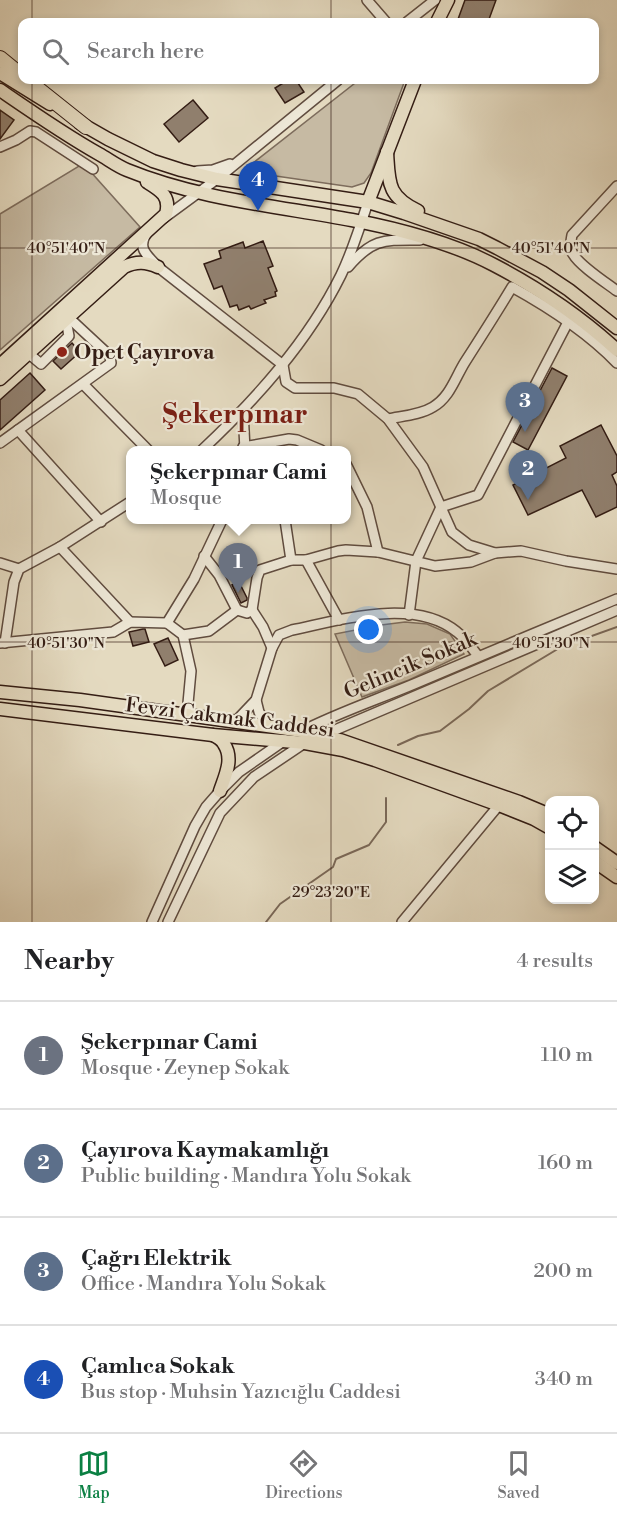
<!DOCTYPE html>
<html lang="en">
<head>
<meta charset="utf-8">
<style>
	:root { --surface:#fff; --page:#f6f6f6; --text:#202124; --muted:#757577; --line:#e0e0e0; --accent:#0b8043 }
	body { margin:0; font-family:"Libre Bodoni",serif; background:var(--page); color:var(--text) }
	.controls { position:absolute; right:18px; bottom:18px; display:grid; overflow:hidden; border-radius:12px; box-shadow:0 3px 9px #0003 }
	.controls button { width:54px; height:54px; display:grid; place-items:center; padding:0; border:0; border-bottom:2px solid var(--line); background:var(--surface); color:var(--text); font:30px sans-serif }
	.you { position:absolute; left:369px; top:630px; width:21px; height:21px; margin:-15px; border:4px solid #fff; border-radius:50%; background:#1a73e8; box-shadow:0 0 0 9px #1a73e833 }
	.badge { display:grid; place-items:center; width:39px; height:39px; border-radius:50%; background:var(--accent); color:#fff; font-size:20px; font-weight:700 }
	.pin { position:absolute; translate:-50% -50px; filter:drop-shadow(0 2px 3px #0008) }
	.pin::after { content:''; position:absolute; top:32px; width:21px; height:18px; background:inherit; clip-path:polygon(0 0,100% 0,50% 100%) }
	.popup { position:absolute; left:126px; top:446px; width:225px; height:78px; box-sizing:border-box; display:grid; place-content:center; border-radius:12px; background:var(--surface); filter:drop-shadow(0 2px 4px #0005); font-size:20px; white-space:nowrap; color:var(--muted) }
	.popup b { font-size:22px; color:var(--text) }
	.popup::after { content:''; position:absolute; left:50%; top:100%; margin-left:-12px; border:12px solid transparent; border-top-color:var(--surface) }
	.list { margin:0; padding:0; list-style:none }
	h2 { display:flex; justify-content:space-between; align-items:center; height:78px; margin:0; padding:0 24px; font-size:26px }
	h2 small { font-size:20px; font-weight:400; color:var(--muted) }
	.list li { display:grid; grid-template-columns:39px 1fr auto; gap:18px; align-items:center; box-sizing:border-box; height:108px; padding:0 24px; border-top:2px solid var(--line) }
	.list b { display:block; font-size:22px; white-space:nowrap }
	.list p { margin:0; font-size:20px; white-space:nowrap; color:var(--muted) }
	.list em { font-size:20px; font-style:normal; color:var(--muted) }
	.icon { flex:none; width:33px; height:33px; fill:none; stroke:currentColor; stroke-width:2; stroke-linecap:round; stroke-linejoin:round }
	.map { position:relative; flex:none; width:617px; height:922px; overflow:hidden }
	.search { position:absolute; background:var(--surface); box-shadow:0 3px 9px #0003; left:18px; right:18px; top:18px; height:66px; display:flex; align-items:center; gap:15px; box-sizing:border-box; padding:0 21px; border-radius:12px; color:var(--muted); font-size:22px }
	.sheet { height:510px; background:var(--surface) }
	nav { display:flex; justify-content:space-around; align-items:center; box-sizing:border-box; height:84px; border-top:2px solid var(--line); background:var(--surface); font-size:16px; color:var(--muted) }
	nav a { display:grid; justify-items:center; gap:3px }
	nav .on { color:var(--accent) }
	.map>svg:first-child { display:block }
	.green { fill:#c6baa3; stroke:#7d6c5c; stroke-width:1.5 }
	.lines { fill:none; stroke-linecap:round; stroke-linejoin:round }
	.stream { stroke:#7a6858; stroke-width:2 }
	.building { fill:#907f6d; stroke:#341d14; stroke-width:1.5 }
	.minor-casing { stroke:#604c3f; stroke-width:12 }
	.major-casing { stroke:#341d14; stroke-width:15 }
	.highway-casing { stroke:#341d14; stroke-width:16 }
	.minor { stroke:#ede7d6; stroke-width:9 }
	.major { stroke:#e4dac0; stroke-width:12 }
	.highway { stroke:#e4dac0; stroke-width:14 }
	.ticks { fill:none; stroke:#341d14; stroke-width:1.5; stroke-opacity:0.45 }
	.poi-dot { fill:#8f2418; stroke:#ede7d6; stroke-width:2 }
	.labels { text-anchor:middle; stroke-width:4.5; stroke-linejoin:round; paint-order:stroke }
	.poi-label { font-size:21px; font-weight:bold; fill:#341d14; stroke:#ede7d6; text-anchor:start }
	.street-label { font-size:21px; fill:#341d14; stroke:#ede7d6 }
	.district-label { font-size:27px; font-weight:bold; fill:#7a1f14; stroke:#ede7d6 }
	.ticks-label { font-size:15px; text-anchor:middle; fill:#341d14; stroke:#ede7d6; stroke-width:4.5; stroke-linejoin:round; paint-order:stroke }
</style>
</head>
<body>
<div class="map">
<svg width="617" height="922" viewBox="0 0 617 922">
	<rect width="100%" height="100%" fill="#e4dac0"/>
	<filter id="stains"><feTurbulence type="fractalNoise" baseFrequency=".00333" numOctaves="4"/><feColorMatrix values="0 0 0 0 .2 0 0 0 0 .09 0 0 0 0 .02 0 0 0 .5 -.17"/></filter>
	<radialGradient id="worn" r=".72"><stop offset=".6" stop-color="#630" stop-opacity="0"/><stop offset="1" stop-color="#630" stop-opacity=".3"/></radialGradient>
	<g class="green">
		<polygon points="359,80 405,80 371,173 364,183 352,187 255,173 249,169 253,163"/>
		<polygon points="79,166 89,170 140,227 0,350 0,214"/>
		<polygon points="405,622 427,624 450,634 464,654 409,680 362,697 335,634 381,625"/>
	</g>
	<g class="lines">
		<g class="stream">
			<polyline points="398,745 418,736 440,731 469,709 488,691 561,647 617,627"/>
			<polyline points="266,922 280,904 333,867 336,859 369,845 386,822 386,798"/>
		</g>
	</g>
	<g class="building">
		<polygon points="465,0 496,0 488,22 457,22"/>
		<polygon points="288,80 296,80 304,92 285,103 275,88"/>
		<polygon points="193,100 208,118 179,142 164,124"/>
		<polygon points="0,110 14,120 0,139"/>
		<polygon points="263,241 273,266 268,268 277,291 275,292 276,296 264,300 266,303 251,309 249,306 239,310 237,305 230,307 222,286 214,289 204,264 221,258 219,251 243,242 245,248"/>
		<polygon points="72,343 80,352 61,369 53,361"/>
		<polygon points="552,368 567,376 528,450 513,442"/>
		<polygon points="30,373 45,390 0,430 0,400"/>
		<polygon points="601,425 617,456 617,472 612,475 617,486 617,507 596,517 582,490 528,515 513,485 566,458 560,446"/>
		<polygon points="239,582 247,598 247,600 241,603 232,585"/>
		<polygon points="143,629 145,629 149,642 133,646 129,632"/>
		<polygon points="168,638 178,660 165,666 154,644"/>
	</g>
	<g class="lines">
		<g class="minor-casing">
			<g id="minor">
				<polyline points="367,0 386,22"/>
				<polyline points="407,22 435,0"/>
				<polyline points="0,147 16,140 30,131 36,132 93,169"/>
				<polyline points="197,171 213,170 230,164"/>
				<path d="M617,186L572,235C571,241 569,248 573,254C580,266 605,282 617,291"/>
				<polyline points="164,218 217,179 338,80"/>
				<path d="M147,233C136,248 148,256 158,267L283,365L286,382L295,388H334L358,394L388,419L423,467L452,532L469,545L495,553L521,551L566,561L617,569"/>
				<path d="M348,267C373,238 384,240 420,240"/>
				<polyline points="28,353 41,364 69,336 66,320"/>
				<polyline points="83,384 148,450"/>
				<polyline points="243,410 245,450"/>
				<path d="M388,419C402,416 420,415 433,407C450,397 455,378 465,362C481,337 497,312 512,287C550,308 587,332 617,363"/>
				<polyline points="18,430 101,522"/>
				<polyline points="0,443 111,363 110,356 68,317"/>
				<polyline points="243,447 289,439 297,440 321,450"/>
				<path d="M202,450C255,400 308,342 341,275C352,252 360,227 368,202"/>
				<polyline points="346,464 367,507 378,552"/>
				<polyline points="285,520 291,560"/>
				<polyline points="60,547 130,622"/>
				<polyline points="204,556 219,575 237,610"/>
				<polyline points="306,560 339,620"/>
				<polyline points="0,563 19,569"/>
				<polyline points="252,610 257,578 260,570 291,560 306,560 338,551 346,550 378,552 435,566 471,562 495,553"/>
				<polyline points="252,610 263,627 272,648"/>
				<polyline points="409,615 416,561 441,507 478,495 568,322"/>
				<polyline points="167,623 183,635 191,671 187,714"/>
				<polyline points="183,635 209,631 237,610 247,613 252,610"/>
				<polyline points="0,643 113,632 130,622 167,623 194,579 222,520"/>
				<polyline points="5,643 14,582 19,569 60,547 130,502"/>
				<polyline points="256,700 259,712 268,726"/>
				<path d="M236,721L256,700L272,648L279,635L292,630C341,620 414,597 457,632C465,638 472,648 478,656"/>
				<path d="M300,732C337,713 376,700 414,684C482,655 549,627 617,599"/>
				<polyline points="321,736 617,610"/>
				<polyline points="152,922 195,826 206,807 220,791 239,772 285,740"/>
				<polyline points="168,922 220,813 254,777 306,742"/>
				<polyline points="402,922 499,805"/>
			</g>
		</g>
		<g class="major-casing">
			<g id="major">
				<polyline points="437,22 448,0"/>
				<polyline points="0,73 50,104"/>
				<path d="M0,90C32,112 65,135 99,154C108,159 117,166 127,170C198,199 276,206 352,220C399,229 452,243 494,265C538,288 581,317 617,350"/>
				<polyline points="80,123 108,139 153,161 181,170 217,179 368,202 404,213 479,239 497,248 542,272 569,290 617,328"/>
				<path d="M387,152C389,183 387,196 418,211"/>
				<polyline points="368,202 415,80"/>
				<path d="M0,365L166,214C171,196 160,190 147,182"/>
				<path d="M0,379L124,267C137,261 146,262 158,267"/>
				<polyline points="0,692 80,700 302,731 340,740 519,802 550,815"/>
				<polyline points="0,709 213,735 305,743 343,750 375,760 499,805 534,819 550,828"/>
				<path d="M213,735C217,737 222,740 224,744C234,759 225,776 220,791"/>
				<polyline points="594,847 617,863"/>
				<polyline points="594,861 617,877"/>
			</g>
		</g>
		<g class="highway-casing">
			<g id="highway">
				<polyline points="0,58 22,76"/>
				<polyline points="27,80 86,127"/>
			</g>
		</g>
		<use href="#minor" class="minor"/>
		<use href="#major" class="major"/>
		<use href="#highway" class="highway"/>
	</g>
	<path class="ticks" d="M32,0V22M331,0V22M32,80V922M331,80V922M0,248H617M0,642H617"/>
	<circle class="poi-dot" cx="62" cy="352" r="6"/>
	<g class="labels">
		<g class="poi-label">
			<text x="74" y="359">Opet Çayırova</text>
		</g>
		<g class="street-label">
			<text transform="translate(410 665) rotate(-23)" y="7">Gelincik Sokak</text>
			<text transform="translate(230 717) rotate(7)" y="7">Fevzi Çakmak Caddesi</text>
		</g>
		<g class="district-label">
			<text x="235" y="423">Şekerpınar</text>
		</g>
	</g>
	<g class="ticks-label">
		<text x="66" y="253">40°51'40"N</text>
		<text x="551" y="253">40°51'40"N</text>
		<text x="66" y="648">40°51'30"N</text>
		<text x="551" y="648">40°51'30"N</text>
		<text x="331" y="897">29°23'20"E</text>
	</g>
	<rect width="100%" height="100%" filter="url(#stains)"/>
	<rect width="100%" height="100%" fill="url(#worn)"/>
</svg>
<div class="controls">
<button><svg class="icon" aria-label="locate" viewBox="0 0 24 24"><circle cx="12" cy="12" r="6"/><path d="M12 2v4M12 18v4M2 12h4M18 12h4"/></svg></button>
<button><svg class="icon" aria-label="layers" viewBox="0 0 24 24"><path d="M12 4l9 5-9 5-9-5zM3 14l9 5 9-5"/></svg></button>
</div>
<div class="you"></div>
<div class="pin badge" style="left:238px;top:593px;background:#6b7280">1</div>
<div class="popup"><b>Şekerpınar Cami</b>Mosque</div>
<div class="pin badge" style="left:528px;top:500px;background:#5c6f8a">2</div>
<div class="pin badge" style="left:525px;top:432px;background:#5c6f8a">3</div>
<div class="pin badge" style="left:258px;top:211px;background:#1a4fb4">4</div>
<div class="search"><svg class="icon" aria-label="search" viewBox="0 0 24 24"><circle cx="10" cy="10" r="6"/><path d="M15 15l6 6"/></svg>Search here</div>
</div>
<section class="sheet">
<h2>Nearby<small>4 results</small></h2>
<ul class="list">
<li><span class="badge" style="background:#6b7280">1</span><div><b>Şekerpınar Cami</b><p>Mosque · Zeynep Sokak</p></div><em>110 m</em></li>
<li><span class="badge" style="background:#5c6f8a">2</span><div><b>Çayırova Kaymakamlığı</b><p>Public building · Mandıra Yolu Sokak</p></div><em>160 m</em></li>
<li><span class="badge" style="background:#5c6f8a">3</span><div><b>Çağrı Elektrik</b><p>Office · Mandıra Yolu Sokak</p></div><em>200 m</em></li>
<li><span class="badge" style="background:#1a4fb4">4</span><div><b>Çamlıca Sokak</b><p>Bus stop · Muhsin Yazıcığlu Caddesi</p></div><em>340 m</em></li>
</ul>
</section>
<nav>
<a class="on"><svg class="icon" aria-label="map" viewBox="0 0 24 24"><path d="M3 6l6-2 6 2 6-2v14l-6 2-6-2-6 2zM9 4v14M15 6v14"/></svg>Map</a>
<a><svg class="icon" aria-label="directions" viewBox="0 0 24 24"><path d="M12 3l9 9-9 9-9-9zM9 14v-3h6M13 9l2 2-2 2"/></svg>Directions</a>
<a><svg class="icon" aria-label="saved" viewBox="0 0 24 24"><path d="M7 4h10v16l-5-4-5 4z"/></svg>Saved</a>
</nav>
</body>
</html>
